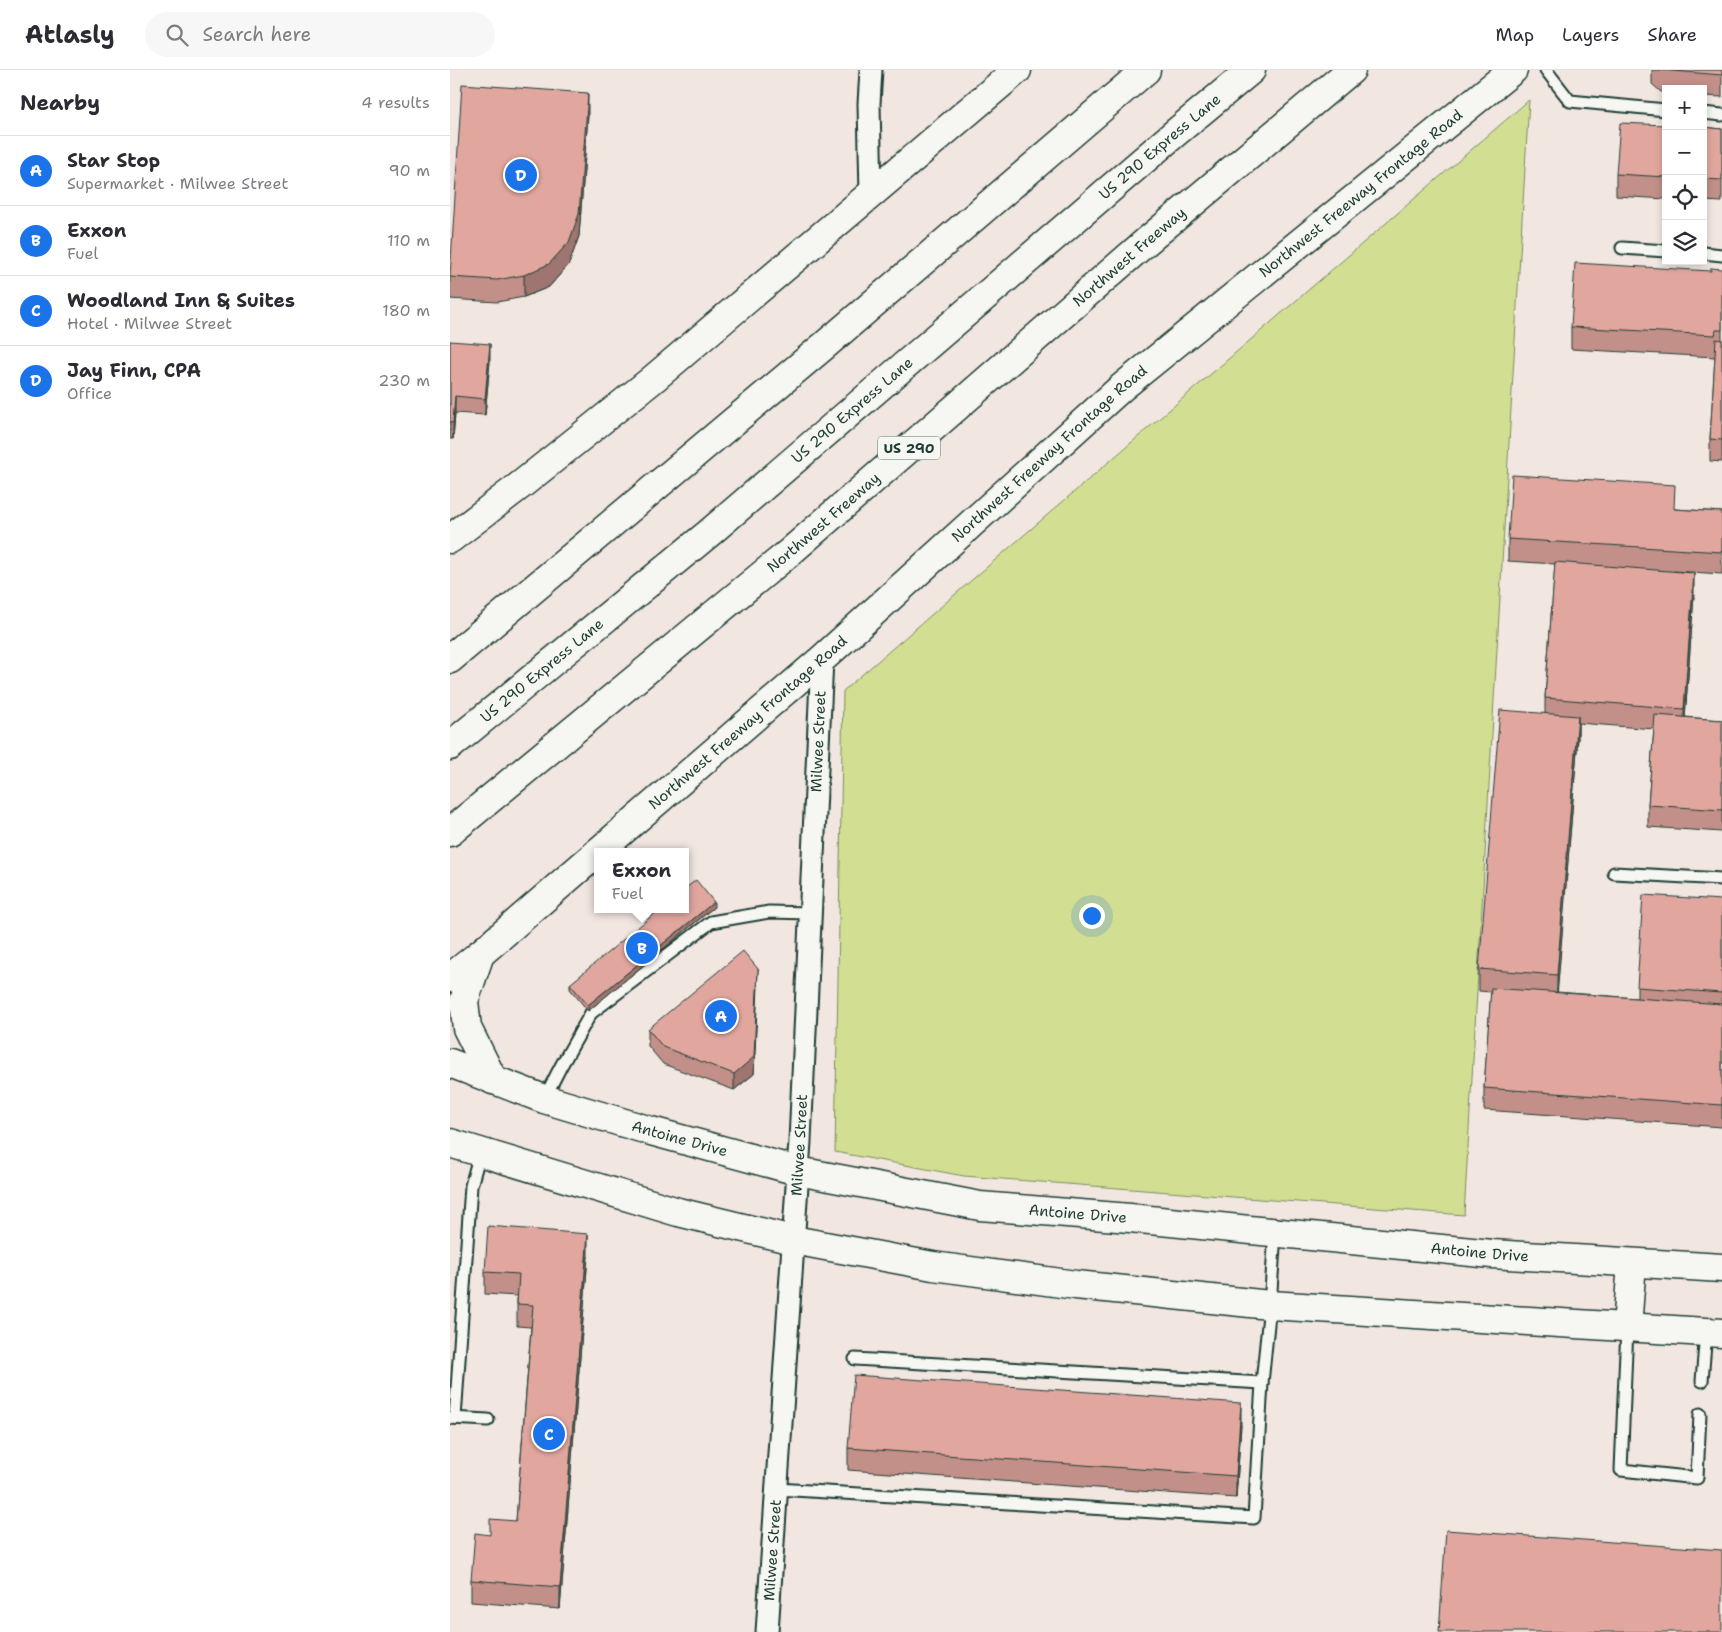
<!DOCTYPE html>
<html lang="en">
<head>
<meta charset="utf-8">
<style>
	:root { --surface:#fff; --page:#f7f7f7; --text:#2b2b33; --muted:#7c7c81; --line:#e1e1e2; --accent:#1a73e8 }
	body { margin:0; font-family:"Shantell Sans",sans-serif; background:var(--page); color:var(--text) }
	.controls { position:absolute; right:15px; top:15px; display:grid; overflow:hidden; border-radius:0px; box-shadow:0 2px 8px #0003 }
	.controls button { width:45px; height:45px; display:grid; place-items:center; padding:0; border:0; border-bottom:1px solid var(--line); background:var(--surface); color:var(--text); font:25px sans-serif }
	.you { position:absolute; left:641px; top:845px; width:18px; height:18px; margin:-12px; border:4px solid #fff; border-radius:50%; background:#1a73e8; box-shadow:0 0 0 8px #1a73e833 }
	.badge { display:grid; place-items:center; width:32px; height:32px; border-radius:50%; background:var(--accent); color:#fff; font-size:16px; font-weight:700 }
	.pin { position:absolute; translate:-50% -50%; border:2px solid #fff; box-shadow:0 1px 5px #0006 }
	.popup { position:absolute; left:144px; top:778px; width:95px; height:65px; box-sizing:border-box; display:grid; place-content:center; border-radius:0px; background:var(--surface); filter:drop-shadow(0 1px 4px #0005); font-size:16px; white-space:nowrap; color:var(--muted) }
	.popup b { font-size:19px; color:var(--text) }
	.popup::after { content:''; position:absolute; left:50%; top:100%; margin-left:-10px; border:10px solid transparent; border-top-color:var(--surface) }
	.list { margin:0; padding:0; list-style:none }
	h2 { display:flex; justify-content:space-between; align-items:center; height:65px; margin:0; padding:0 20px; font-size:21px }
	h2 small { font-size:16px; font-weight:400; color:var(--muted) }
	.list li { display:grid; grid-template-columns:32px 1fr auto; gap:15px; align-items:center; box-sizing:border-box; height:70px; padding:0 20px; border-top:1px solid var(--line) }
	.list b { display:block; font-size:19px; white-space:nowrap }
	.list p { margin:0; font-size:16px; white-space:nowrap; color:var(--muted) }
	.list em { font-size:16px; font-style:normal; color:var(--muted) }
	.icon { flex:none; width:28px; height:28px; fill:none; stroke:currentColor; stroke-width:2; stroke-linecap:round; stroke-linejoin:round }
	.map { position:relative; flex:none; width:1272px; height:1562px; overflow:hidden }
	header { display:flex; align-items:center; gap:30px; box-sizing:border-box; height:70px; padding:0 25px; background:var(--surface); border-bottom:1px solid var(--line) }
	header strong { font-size:24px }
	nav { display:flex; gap:28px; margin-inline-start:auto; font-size:18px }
	.search { width:350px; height:45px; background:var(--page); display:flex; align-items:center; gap:12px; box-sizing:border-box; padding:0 18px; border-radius:28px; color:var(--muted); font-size:19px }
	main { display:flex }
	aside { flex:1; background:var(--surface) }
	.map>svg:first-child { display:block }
	.green { fill:#d2de91; stroke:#788e62 }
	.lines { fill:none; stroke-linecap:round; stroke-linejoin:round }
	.lane-casing { stroke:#1f3d34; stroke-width:15 }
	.street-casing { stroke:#1f3d34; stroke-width:25 }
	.secondary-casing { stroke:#1f3d34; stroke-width:31 }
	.highway-casing { stroke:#1f3d34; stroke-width:31 }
	.lane { stroke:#f6f6f2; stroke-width:11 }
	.street { stroke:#f6f6f2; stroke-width:21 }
	.secondary { stroke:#f6f6f2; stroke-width:28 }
	.highway { stroke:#f6f6f2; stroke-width:28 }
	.wall { fill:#c29089; stroke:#1f3d34 }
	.shaded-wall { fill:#9e756f; stroke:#1f3d34 }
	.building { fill:#e1a79f; stroke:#1f3d34 }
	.labels { text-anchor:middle; stroke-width:4; stroke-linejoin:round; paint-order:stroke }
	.shield { fill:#f6f6f2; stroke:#60746d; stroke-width:1 }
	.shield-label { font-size:14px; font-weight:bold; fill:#1f3d34 }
	.street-label { font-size:15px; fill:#1f3d34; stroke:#f6f6f2 }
</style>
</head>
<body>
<header>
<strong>Atlasly</strong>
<div class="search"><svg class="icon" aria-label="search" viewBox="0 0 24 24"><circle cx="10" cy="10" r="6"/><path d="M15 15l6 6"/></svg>Search here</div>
<nav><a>Map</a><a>Layers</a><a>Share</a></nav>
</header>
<main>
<aside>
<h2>Nearby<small>4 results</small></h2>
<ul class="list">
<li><span class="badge">A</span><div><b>Star Stop</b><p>Supermarket · Milwee Street</p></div><em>90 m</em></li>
<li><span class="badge">B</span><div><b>Exxon</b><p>Fuel</p></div><em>110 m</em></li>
<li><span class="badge">C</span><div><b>Woodland Inn &amp; Suites</b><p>Hotel · Milwee Street</p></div><em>180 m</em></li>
<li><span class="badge">D</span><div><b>Jay Finn, CPA</b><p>Office</p></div><em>230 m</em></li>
</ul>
</aside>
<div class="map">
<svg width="1272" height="1562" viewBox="0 0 1272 1562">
	<rect width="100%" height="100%" fill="#f2e6e1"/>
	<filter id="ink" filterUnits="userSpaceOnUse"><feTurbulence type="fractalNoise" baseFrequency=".02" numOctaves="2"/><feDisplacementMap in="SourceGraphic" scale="10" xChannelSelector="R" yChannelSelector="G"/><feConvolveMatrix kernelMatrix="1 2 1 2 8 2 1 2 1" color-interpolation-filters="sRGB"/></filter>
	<g filter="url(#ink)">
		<polygon class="green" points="1079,30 1014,1145 514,1106 385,1082 393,621"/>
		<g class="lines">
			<g class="lane-casing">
				<g id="lane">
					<polyline points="1096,0 1120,31 1216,40"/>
					<polyline points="1253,43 1272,45"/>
					<polyline points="1172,178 1216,181"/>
					<polyline points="1253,183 1272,185"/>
					<polyline points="1164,803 1272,809"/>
					<polyline points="94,1029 111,996 141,943 261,852 319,842 360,843"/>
					<polyline points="1177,1257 1171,1400 1247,1408 1250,1344"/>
					<polyline points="405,1289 812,1313"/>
					<polyline points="1252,1311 1256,1262"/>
					<polyline points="0,1348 38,1350"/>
					<polyline points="5,1348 21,1116 30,1083"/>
					<polyline points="327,1419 804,1448 812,1313 820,1235 825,1163"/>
				</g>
			</g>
			<g class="street-casing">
				<g id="street">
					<polyline points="421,0 419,34 421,124"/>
					<path id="s1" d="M317,1562L350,1071L372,589"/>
				</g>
			</g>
			<g class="secondary-casing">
				<g id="secondary">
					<polyline points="0,469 72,414 202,310 567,0"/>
					<path id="s2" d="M148,782L372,589L671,318L1063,0"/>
					<polyline points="30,884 14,931 17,958 43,1010"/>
					<polyline points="0,908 30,884 148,782"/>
					<path id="s3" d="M0,993L94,1029L201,1061L348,1101L530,1136L680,1148L1042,1184L1272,1198"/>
					<polyline points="0,1073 228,1142 343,1170 483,1196 626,1215 820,1235 1272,1263"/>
					<polyline points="1177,1257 1182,1193"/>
				</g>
			</g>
			<g class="highway-casing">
				<g id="highway">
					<polyline points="0,589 375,275 696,0"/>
					<path id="s4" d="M0,676L258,464L724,64L801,0"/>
					<path id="s5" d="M0,762L340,482L697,171L901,0"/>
				</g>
			</g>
			<use href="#lane" class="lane"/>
			<use href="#street" class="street"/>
			<use href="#secondary" class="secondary"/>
			<use href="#highway" class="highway"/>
		</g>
		<g class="wall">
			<polygon points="1202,0 1272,0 1272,27 1253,26 1253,19 1216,19 1216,22 1211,22 1202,14"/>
			<polygon points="138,45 129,166 119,194 99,217 74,227 47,232 0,229 0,207"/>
			<polygon points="1216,55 1216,129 1166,126 1166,104"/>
			<polygon points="1253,57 1272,59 1272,132 1253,131"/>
			<polygon points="1272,199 1272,392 1260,391 1260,369 1265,287 1121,279 1121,257"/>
			<polygon points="0,271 40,291 35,345 5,343 3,369 0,369"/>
			<polygon points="1225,439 1272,442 1272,504 1224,501 1244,525 1235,647 1272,650 1272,762 1198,757 1198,735 1204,659 1128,653 1128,668 1107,922 1187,928 1187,917 1272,830 1272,1057 1034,1040 1034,1018 1041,922 1029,921 1029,899 1095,644 1095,628 1105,494 1058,491 1058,469"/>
			<polygon points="264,837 138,941 120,919 120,914"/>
			<polygon points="308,916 304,1004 284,1020 213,994 198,976 198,959"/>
			<polygon points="138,1186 110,1539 21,1532 21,1510 40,1465 66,1451 81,1257 67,1256 67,1226 35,1224 35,1202"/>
			<polygon points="791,1355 786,1428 398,1400 398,1378"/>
		</g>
		<g class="shaded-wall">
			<polygon points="138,23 138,45 129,166 119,194 99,217 74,227 74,205"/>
			<polygon points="40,274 40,291 35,345 35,329"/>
			<polygon points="5,326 5,343 3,369 3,353"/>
			<polygon points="1244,503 1244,525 1234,661 1234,639"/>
			<polygon points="1128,646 1128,668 1107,927 1107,905"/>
			<polygon points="264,832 264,837 138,941 138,935"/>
			<polygon points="308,899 304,1004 284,1020 284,1004"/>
			<polygon points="138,1164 138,1186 110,1539 110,1517"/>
			<polygon points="791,1333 791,1355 786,1428 786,1406"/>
		</g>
		<g class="building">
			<polygon points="1211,0 1272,0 1272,5"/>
			<polygon points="12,14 138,23 129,144 119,172 99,194 74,205 47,210 0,207"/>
			<polygon points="1170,53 1216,55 1216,107 1166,104"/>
			<polygon points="1253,57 1272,59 1272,110 1253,109"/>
			<polygon points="1125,193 1261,201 1261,198 1272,199 1272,260 1266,260 1265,265 1121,257"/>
			<polygon points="1266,269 1272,270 1272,370 1260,369"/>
			<polygon points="0,271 40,274 35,329 5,326 3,353 0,352"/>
			<polygon points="1062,405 1225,415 1224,439 1272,442 1272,482 1058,469"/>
			<polygon points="1105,492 1244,503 1234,639 1095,628"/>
			<polygon points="1050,640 1128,646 1107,905 1029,899"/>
			<polygon points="1205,645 1272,650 1272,740 1198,735"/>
			<polygon points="246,810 264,832 138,935 120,914 210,839 236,839 236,818"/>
			<polygon points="1193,825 1272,830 1272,923 1187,917"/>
			<polygon points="293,881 308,899 304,987 284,1004 213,977 198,959"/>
			<polygon points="1041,918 1272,934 1272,1035 1034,1018"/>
			<polygon points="38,1156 138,1164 110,1517 21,1510 25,1463 40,1465 40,1449 66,1451 83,1235 67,1234 69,1204 35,1202"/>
			<polygon points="404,1305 791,1333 786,1406 398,1378"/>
			<polygon points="996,1460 1272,1480 1272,1562 989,1562"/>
		</g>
	</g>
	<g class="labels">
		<rect class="shield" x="428" y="366.5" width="62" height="23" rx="4"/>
		<g class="shield-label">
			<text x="459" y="383">US 290</text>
		</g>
		<g class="street-label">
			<text dy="5" stroke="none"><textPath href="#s4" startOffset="929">US 290 Express Lane</textPath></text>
			<text dy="5" stroke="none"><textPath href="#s2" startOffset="1008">Northwest Freeway Frontage Road</textPath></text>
			<text dy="5" stroke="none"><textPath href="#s5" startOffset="890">Northwest Freeway</textPath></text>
			<text dy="5" stroke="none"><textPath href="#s4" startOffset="524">US 290 Express Lane</textPath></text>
			<text dy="5" stroke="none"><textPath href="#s2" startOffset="602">Northwest Freeway Frontage Road</textPath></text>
			<text dy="5" stroke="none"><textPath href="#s5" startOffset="485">Northwest Freeway</textPath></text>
			<text dy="5" stroke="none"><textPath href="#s4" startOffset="119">US 290 Express Lane</textPath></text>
			<text dy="5" stroke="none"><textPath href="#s2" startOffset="198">Northwest Freeway Frontage Road</textPath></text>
			<text dy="5" stroke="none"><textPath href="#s1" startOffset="892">Milwee Street</textPath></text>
			<text dy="5" stroke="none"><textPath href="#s3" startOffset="242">Antoine Drive</textPath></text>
			<text dy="5" stroke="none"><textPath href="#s1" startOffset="488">Milwee Street</textPath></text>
			<text dy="5" stroke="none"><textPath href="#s3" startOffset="648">Antoine Drive</textPath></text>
			<text dy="5" stroke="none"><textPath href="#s3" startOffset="1052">Antoine Drive</textPath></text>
			<text dy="5" stroke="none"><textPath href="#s1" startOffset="82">Milwee Street</textPath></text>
		</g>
	</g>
</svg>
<div class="controls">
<button>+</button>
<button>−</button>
<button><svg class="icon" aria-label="locate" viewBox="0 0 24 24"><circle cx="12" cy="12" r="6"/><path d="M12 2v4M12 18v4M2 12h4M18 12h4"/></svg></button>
<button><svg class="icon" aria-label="layers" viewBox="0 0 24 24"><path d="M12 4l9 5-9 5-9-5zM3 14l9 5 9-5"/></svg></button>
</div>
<div class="you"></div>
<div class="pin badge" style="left:271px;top:946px">A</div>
<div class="pin badge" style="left:192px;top:878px">B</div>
<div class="popup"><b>Exxon</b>Fuel</div>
<div class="pin badge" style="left:99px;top:1364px">C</div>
<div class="pin badge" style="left:71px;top:105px">D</div>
</div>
</main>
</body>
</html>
